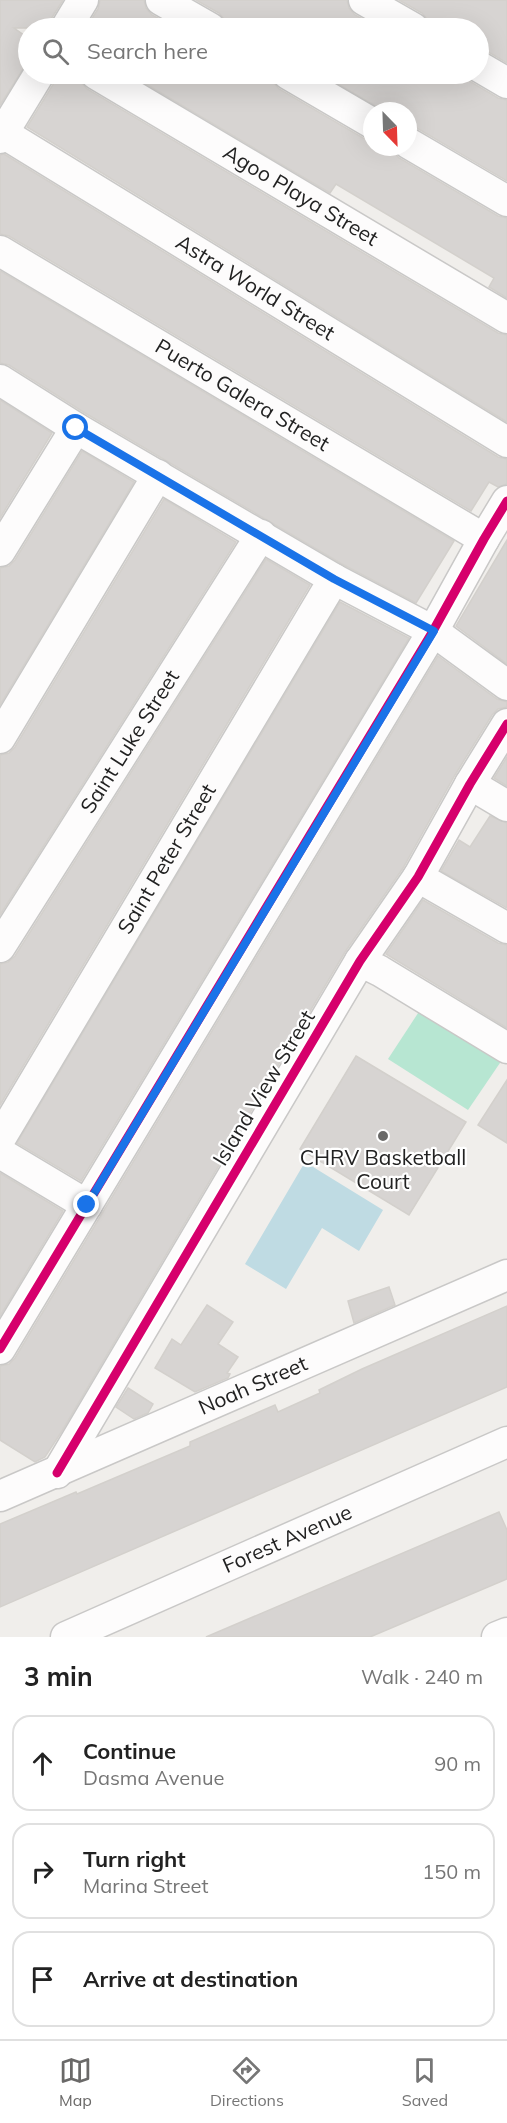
<!DOCTYPE html>
<html lang="en">
<head>
<meta charset="utf-8">
<style>
	:root { --surface:#fff; --page:#f2f2f2; --text:#222; --muted:#767676; --line:#e0e0e0; --accent:#6a6968 }
	body { margin:0; font-family:Mulish,sans-serif; background:var(--page); color:var(--text) }
	.compass { position:absolute; left:363px; top:102px; width:54px; height:54px; border-radius:50%; background:var(--surface); box-shadow:0 6px 24px #0002; rotate:157deg }
	.stop { position:absolute; width:18px; height:18px; margin:-14px; border:4px solid #1a73e8; border-radius:50%; background:#fff }
	.stop.end { background:#1a73e8; border-color:#fff; box-shadow:0 2px 6px #0008 }
	.list { margin:0; padding:0; list-style:none }
	h2 { display:flex; justify-content:space-between; align-items:center; height:78px; margin:0; padding:0 24px; font-size:26px }
	h2 small { font-size:20px; font-weight:400; color:var(--muted) }
	.list li { display:grid; grid-template-columns:39px 1fr auto; gap:18px; align-items:center; box-sizing:border-box; height:96px; margin:0 12px 12px; padding:0 12px; border:2px solid var(--line); border-radius:18px }
	.list b { display:block; font-size:22px; white-space:nowrap }
	.list p { margin:0; font-size:20px; white-space:nowrap; color:var(--muted) }
	.list em { font-size:20px; font-style:normal; color:var(--muted) }
	.icon { flex:none; width:33px; height:33px; fill:none; stroke:currentColor; stroke-width:2; stroke-linecap:round; stroke-linejoin:round }
	.map { position:relative; flex:none; width:507px; height:1637px; overflow:hidden }
	.search { position:absolute; background:var(--surface); box-shadow:0 6px 24px #0002; left:18px; right:18px; top:18px; height:66px; display:flex; align-items:center; gap:15px; box-sizing:border-box; padding:0 21px; border-radius:33px; color:var(--muted); font-size:22px }
	.sheet { height:402px; background:var(--surface) }
	nav { display:flex; justify-content:space-around; align-items:center; box-sizing:border-box; height:84px; border-top:2px solid var(--line); background:var(--surface); font-size:16px; color:var(--muted) }
	nav a { display:grid; justify-items:center; gap:3px }
	nav .on { color:var(--accent) }
	.map>svg:first-child { display:block }
	.pitch { fill:#b7e6d2 }
	.water { fill:#bfdbe3 }
	.building { fill:#d7d4d2; stroke:#d3d0cc; stroke-width:1.5 }
	.lines { fill:none; stroke-linecap:round; stroke-linejoin:round }
	.minor-casing { stroke:#c9c8c7; stroke-width:33 }
	.minor { stroke:#fdfcfc; stroke-width:30 }
	.cycleway-casing { stroke:#fff; stroke-width:13 }
	.cycleway { stroke:#d6006c; stroke-width:9 }
	.route { stroke:#1a73e8; stroke-width:8 }
	.poi-dot { fill:#6a6968; stroke:#fff; stroke-width:2 }
	.labels { text-anchor:middle; stroke-width:4.5; stroke-linejoin:round; paint-order:stroke }
	.street-label { font-size:21px; fill:#222; stroke:#fff }
	.poi-label { font-size:21px; fill:#222; stroke:#fff }
</style>
</head>
<body>
<div class="map">
<svg width="507" height="1637" viewBox="0 0 507 1637">
	<rect width="100%" height="100%" fill="#f0eeeb"/>
	<polygon class="pitch" points="424,1004 504,1057 468,1110 388,1059"/>
	<polygon class="water" points="305,1162 383,1210 359,1251 322,1228 286,1289 245,1264"/>
	<g class="building">
		<polygon points="0,0 63,0 51,19 49,28 14,28 28,38 28,61 0,105"/>
		<polygon points="100,0 144,0 146,8 152,15 176,28 86,28 98,9"/>
		<polygon points="196,0 347,0 349,8 355,15 379,28 227,28 225,20 219,13"/>
		<polygon points="399,0 507,0 507,63 487,51 478,49 478,28 430,28 428,20 422,13"/>
		<polygon points="56,74 79,74 81,82 87,89 498,333 507,335 507,422 27,127 54,83"/>
		<polygon points="129,74 271,74 273,82 279,89 363,138 372,140 372,147 392,147 393,152 399,158 498,216 507,218 507,298 489,287 494,278 336,184 330,193"/>
		<polygon points="321,74 463,74 469,81 498,98 507,100 507,181 417,128 408,126 408,111 384,111"/>
		<polygon points="4,154 498,457 507,459 507,484 498,487 489,482 471,511 9,236 0,234 0,155"/>
		<polygon points="0,271 454,541 416,603 342,564 85,413 9,365 0,363"/>
		<polygon points="0,400 52,433 0,518"/>
		<polygon points="82,451 134,482 0,705 0,568 9,566 15,560"/>
		<polygon points="164,499 236,542 0,915 0,755 9,753 15,747"/>
		<polygon points="507,540 507,664 456,626"/>
		<polygon points="266,559 310,585 0,1105 0,964 8,962 15,956"/>
		<polygon points="340,602 409,638 81,1181 17,1143"/>
		<polygon points="438,656 497,699 507,702 507,707 498,709 492,715 455,775 403,868 345,952 62,1431 45,1457 35,1462 0,1440 0,1366 9,1364 15,1358"/>
		<polygon points="507,757 507,786 494,778"/>
		<polygon points="490,816 507,823 507,908 441,871 459,840 470,847"/>
		<polygon points="423,900 498,943 507,945 507,1028 386,954"/>
		<polygon points="356,1056 466,1122 409,1215 300,1149"/>
		<polygon points="507,1080 507,1143 478,1125"/>
		<polygon points="0,1173 63,1211 0,1316"/>
		<polygon points="389,1287 395,1305 354,1323 348,1301"/>
		<polygon points="207,1305 233,1322 218,1344 238,1357 227,1373 230,1374 228,1378 195,1392 155,1368 172,1339 181,1345"/>
		<polygon points="507,1306 507,1387 0,1607 0,1524 76,1492 77,1494 190,1446 190,1442 275,1405 278,1412 320,1393 319,1390 362,1369"/>
		<polygon points="128,1388 153,1404 148,1413 134,1419 116,1407"/>
		<polygon points="499,1512 507,1530 507,1579 370,1637 206,1637"/>
	</g>
	<g class="lines">
		<g class="minor-casing">
			<g id="minor">
				<polyline points="161,0 210,28"/>
				<polyline points="364,0 413,28"/>
				<polyline points="66,28 83,0"/>
				<polyline points="478,66 507,83"/>
				<path id="s1" d="M96,74L507,318"/>
				<polyline points="288,74 372,123"/>
				<path id="s2" d="M3,133L507,442"/>
				<polyline points="0,138 39,74"/>
				<polyline points="408,143 507,201"/>
				<path id="s3" d="M0,251L484,539"/>
				<polyline points="0,380 76,428 334,579 433,631 507,685"/>
				<polyline points="0,551 76,428"/>
				<polyline points="0,738 158,475"/>
				<polyline points="470,784 507,806"/>
				<polyline points="418,877 507,928"/>
				<path id="s4" d="M0,947L261,535"/>
				<polyline points="360,961 380,971 507,1048"/>
				<path id="s5" d="M0,1139L334,579"/>
				<polyline points="0,1153 87,1205"/>
				<polyline points="0,1349 433,631 484,539 507,501"/>
				<polyline points="57,1473 360,961 418,877 470,784 507,724"/>
				<path id="s6" d="M0,1496L507,1275"/>
				<path id="s7" d="M66,1637L507,1442"/>
				<polyline points="497,1637 507,1633"/>
			</g>
		</g>
		<use href="#minor" class="minor"/>
		<g class="cycleway-casing">
			<g id="cycleway">
				<polyline points="0,1349 433,631 484,539 507,501"/>
				<polyline points="57,1473 360,961 418,877 470,784 507,724"/>
			</g>
		</g>
		<use href="#cycleway" class="cycleway"/>
	</g>
	<g class="lines">
		<polyline class="route" points="76,428 334,579 434,631 87,1205"/>
	</g>
	<circle class="poi-dot" cx="383" cy="1136" r="6"/>
	<g class="labels">
		<g class="street-label">
			<text dy="7" stroke="none"><textPath href="#s1" startOffset="238">Agoo Playa Street</textPath></text>
			<text dy="7" stroke="none"><textPath href="#s2" startOffset="296">Astra World Street</textPath></text>
			<text dy="7" stroke="none"><textPath href="#s3" startOffset="282">Puerto Galera Street</textPath></text>
			<text dy="7" stroke="none"><textPath href="#s4" startOffset="243">Saint Luke Street</textPath></text>
			<text dy="7" stroke="none"><textPath href="#s5" startOffset="326">Saint Peter Street</textPath></text>
			<text transform="translate(264 1088) rotate(-59)" y="7">Island View Street</text>
			<text dy="7" stroke="none"><textPath href="#s6" startOffset="276">Noah Street</textPath></text>
			<text dy="7" stroke="none"><textPath href="#s7" startOffset="242">Forest Avenue</textPath></text>
		</g>
		<g class="poi-label">
			<text x="383" y="1165">CHRV Basketball<tspan x="383" dy="24">Court</tspan></text>
		</g>
	</g>
</svg>
<svg class="compass" viewBox="-18 -18 36 36"><path d="M0-13l5 13h-10z" fill="#e53935"/><path d="M0 13l5-13h-10z" fill="#767676"/></svg>
<div class="stop" style="left:76px;top:428px"></div>
<div class="stop end" style="left:87px;top:1205px"></div>
<div class="search"><svg class="icon" aria-label="search" viewBox="0 0 24 24"><circle cx="10" cy="10" r="6"/><path d="M15 15l6 6"/></svg>Search here</div>
</div>
<section class="sheet">
<h2>3 min<small>Walk · 240 m</small></h2>
<ul class="list">
<li><svg class="icon" aria-label="ahead" viewBox="0 0 24 24"><path d="M12 20V5M6 11l6-6 6 6"/></svg><div><b>Continue</b><p>Dasma Avenue</p></div><em>90 m</em></li>
<li><svg class="icon" aria-label="right" viewBox="0 0 24 24"><path d="M7 20v-9h11M14 6l5 5-5 5"/></svg><div><b>Turn right</b><p>Marina Street</p></div><em>150 m</em></li>
<li><svg class="icon" aria-label="arrive" viewBox="0 0 24 24"><path d="M6 21V4h12l-3 4 3 4H6"/></svg><div><b>Arrive at destination</b></div></li>
</ul>
</section>
<nav>
<a class="on"><svg class="icon" aria-label="map" viewBox="0 0 24 24"><path d="M3 6l6-2 6 2 6-2v14l-6 2-6-2-6 2zM9 4v14M15 6v14"/></svg>Map</a>
<a><svg class="icon" aria-label="directions" viewBox="0 0 24 24"><path d="M12 3l9 9-9 9-9-9zM9 14v-3h6M13 9l2 2-2 2"/></svg>Directions</a>
<a><svg class="icon" aria-label="saved" viewBox="0 0 24 24"><path d="M7 4h10v16l-5-4-5 4z"/></svg>Saved</a>
</nav>
</body>
</html>
